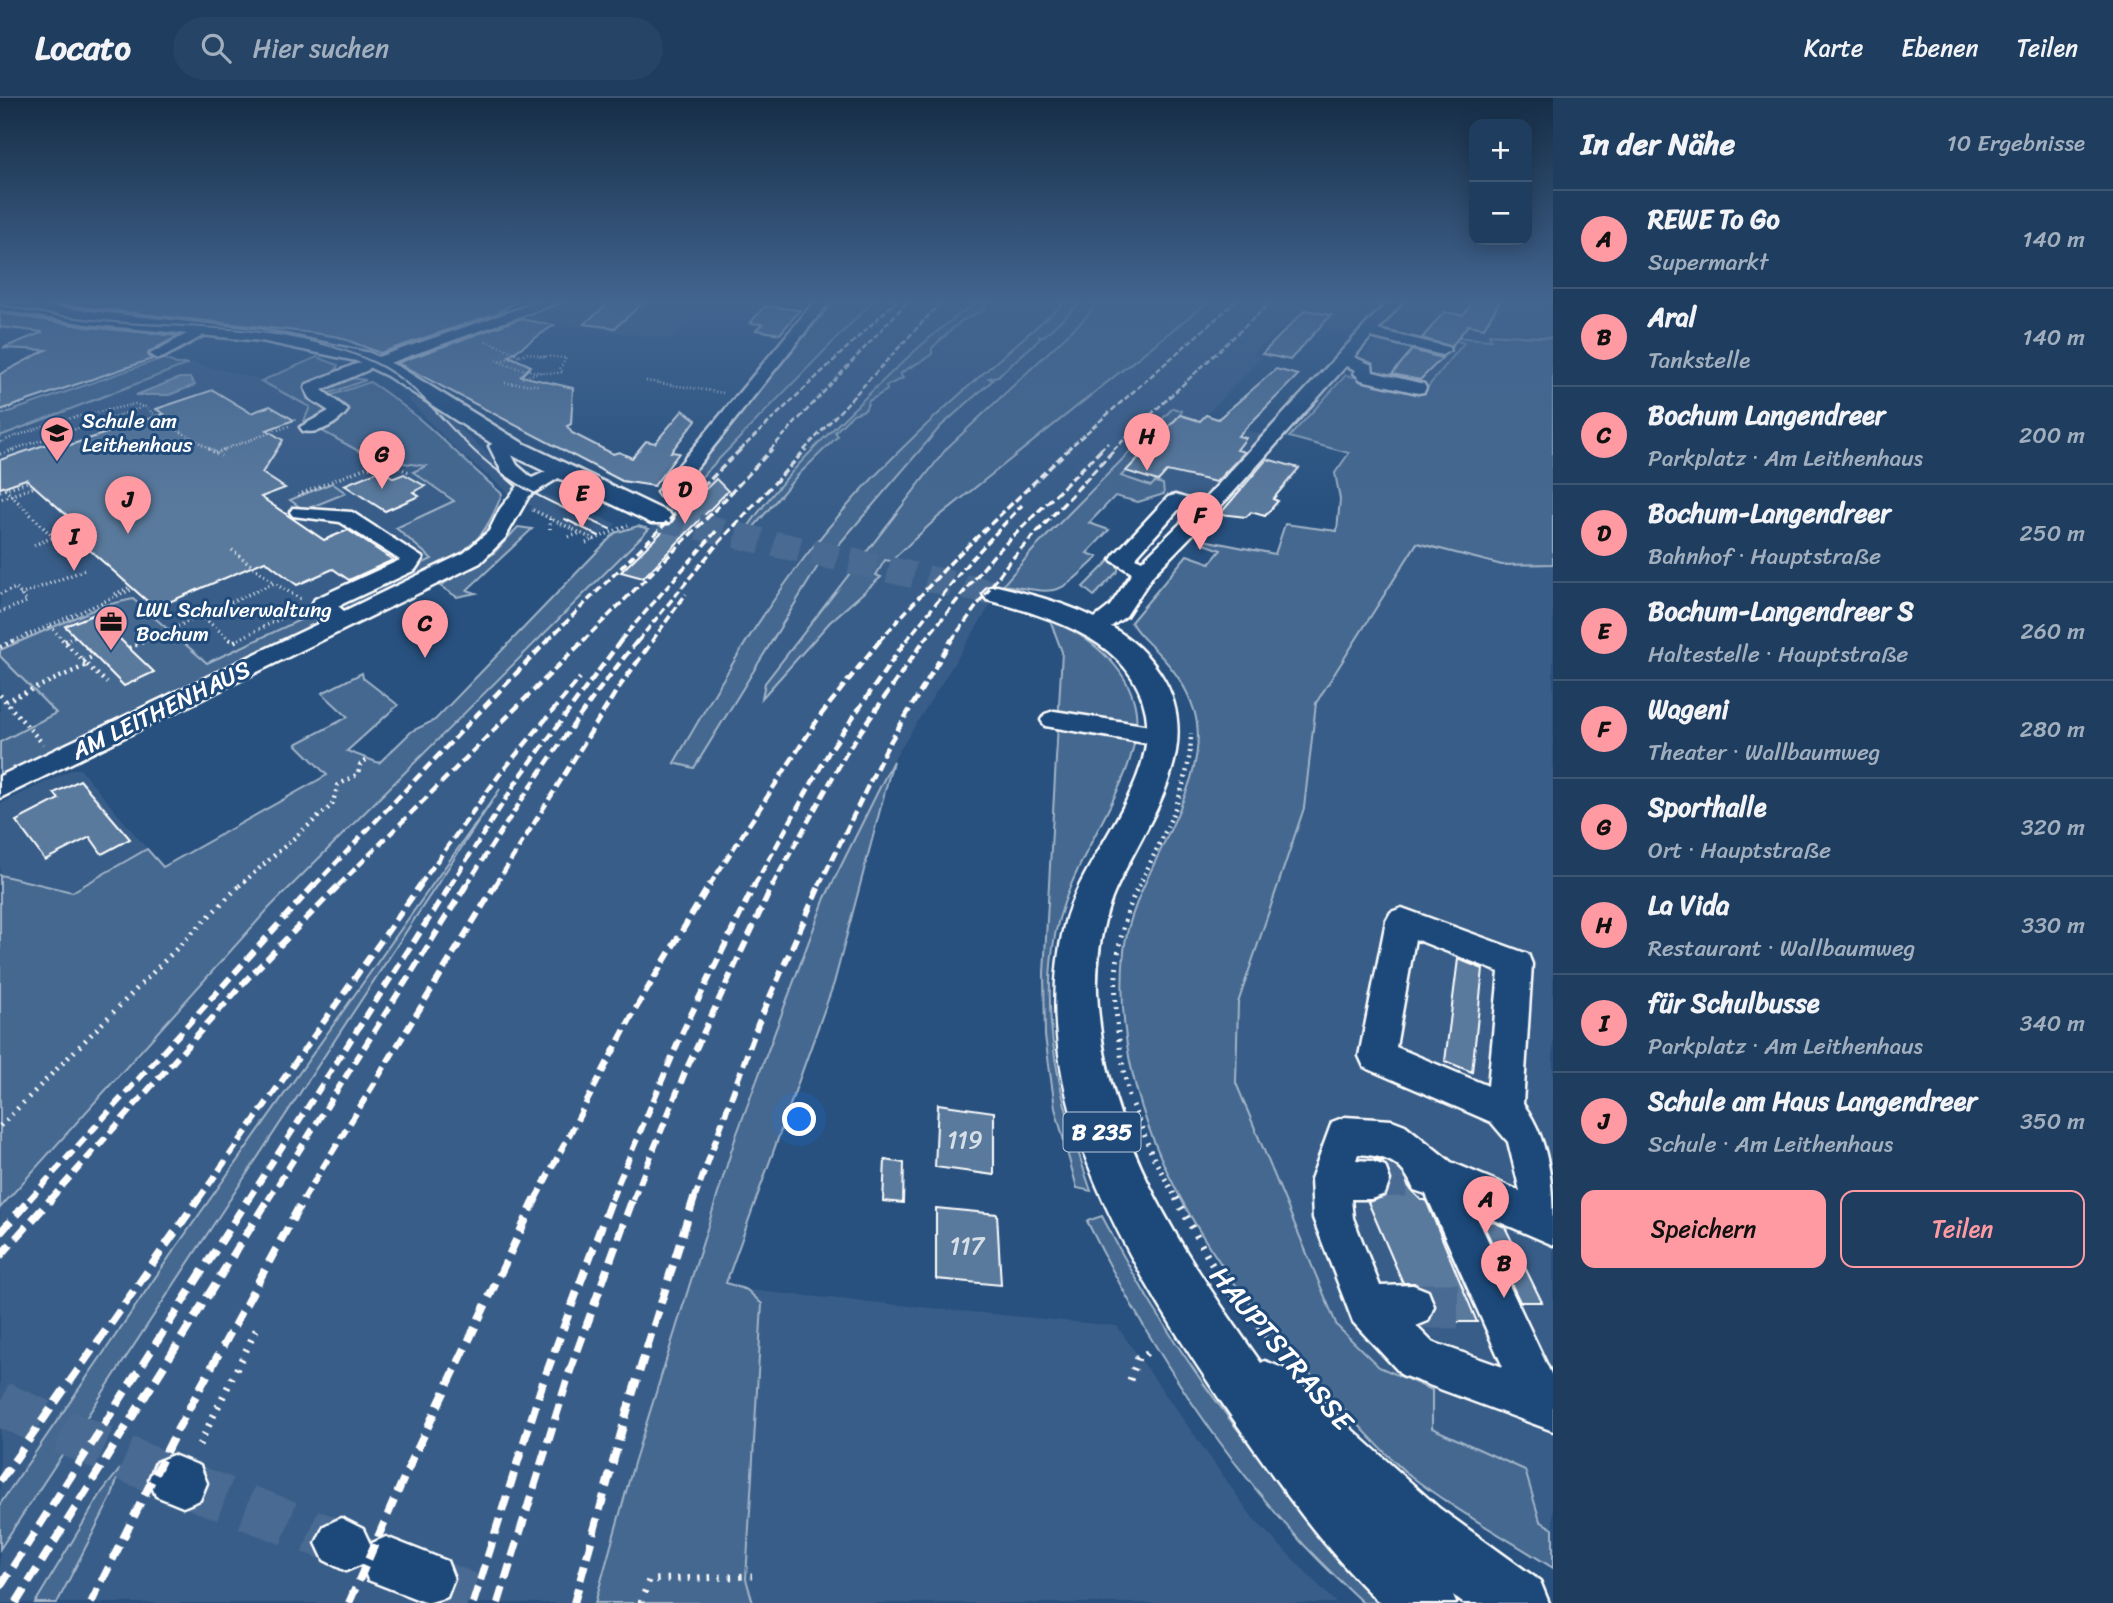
<!DOCTYPE html>
<html lang="de">
<head>
<meta charset="utf-8">
<style>
	:root { --surface:#1e3d5f; --page:#264465; --text:#f1f3f6; --muted:#a1aebd; --line:#3c5674; --accent:#ff9aa2 }
	body { margin:0; font-family:Sriracha,sans-serif; background:var(--page); color:var(--text) }
	.controls { position:absolute; right:21px; top:21px; display:grid; overflow:hidden; border-radius:14px; box-shadow:0 4px 18px #0003 }
	.controls button { width:63px; height:63px; display:grid; place-items:center; padding:0; border:0; border-bottom:2px solid var(--line); background:var(--surface); color:var(--text); font:35px sans-serif }
	.you { position:absolute; left:800px; top:1022px; width:24px; height:24px; margin:-18px; border:5px solid #fff; border-radius:50%; background:#1a73e8; box-shadow:0 0 0 10px #1a73e833 }
	.badge { display:grid; place-items:center; width:46px; height:46px; border-radius:50%; background:var(--accent); color:#111; font-size:23px; font-weight:700 }
	.pin { position:absolute; translate:-50% -58px; filter:drop-shadow(0 2px 4px #0008) }
	.pin::after { content:''; position:absolute; top:37px; width:24px; height:21px; background:inherit; clip-path:polygon(0 0,100% 0,50% 100%) }
	.list { margin:0; padding:0; list-style:none }
	h2 { display:flex; justify-content:space-between; align-items:center; height:91px; margin:0; padding:0 28px; font-size:30px }
	h2 small { font-size:23px; font-weight:400; color:var(--muted) }
	.list li { display:grid; grid-template-columns:46px 1fr auto; gap:21px; align-items:center; box-sizing:border-box; height:98px; padding:0 28px; border-top:2px solid var(--line) }
	.list b { display:block; font-size:26px; white-space:nowrap }
	.list p { margin:0; font-size:23px; white-space:nowrap; color:var(--muted) }
	.list em { font-size:23px; font-style:normal; color:var(--muted) }
	.actions { display:flex; gap:14px; padding:21px 28px }
	.actions a { flex:1; padding:16px 0; border:2px solid var(--accent); border-radius:14px; text-align:center; font-size:24px; color:var(--accent) }
	.actions .main { background:var(--accent); color:#111 }
	.icon { flex:none; width:38px; height:38px; fill:none; stroke:currentColor; stroke-width:2; stroke-linecap:round; stroke-linejoin:round }
	.map { position:relative; flex:none; width:1553px; height:1505px; overflow:hidden }
	header { display:flex; align-items:center; gap:42px; box-sizing:border-box; height:98px; padding:0 35px; background:var(--surface); border-bottom:2px solid var(--line) }
	header strong { font-size:33px }
	nav { display:flex; gap:38px; margin-inline-start:auto; font-size:24px }
	.search { width:490px; height:63px; background:var(--page); display:flex; align-items:center; gap:18px; box-sizing:border-box; padding:0 24px; border-radius:38px; color:var(--muted); font-size:26px }
	main { display:flex }
	aside { flex:1; background:var(--surface) }
	.map>svg:first-child { display:block }
	.built { fill:#375d88 }
	.green { fill:#446890; stroke:#a2b4c8; stroke-width:2 }
	.water { fill:#718dab; stroke:#aabbcd; stroke-width:2 }
	.building { fill:#5a7a9d; stroke:#fff; stroke-width:2 }
	.lines { fill:none; stroke-linecap:round; stroke-linejoin:round }
	.minor-tunnel-far1 { stroke:#486b92; stroke-width:35; stroke-dasharray:35 18; stroke-linecap:butt }
	.minor-tunnel { stroke:#486b92; stroke-width:45; stroke-dasharray:45 23; stroke-linecap:butt }
	.major-tunnel { stroke:#486b92; stroke-width:26; stroke-dasharray:26 13; stroke-linecap:butt }
	.minor-casing { stroke:#fff; stroke-width:5 }
	.major-casing { stroke:#fff; stroke-width:5 }
	.path-far4 { stroke:#fff; stroke-width:2.5; stroke-dasharray:1 2.5; stroke-linecap:butt }
	.path-far3 { stroke:#fff; stroke-width:3.5; stroke-dasharray:1 3.5; stroke-linecap:butt }
	.path-far2 { stroke:#fff; stroke-width:4.5; stroke-dasharray:2 4.5; stroke-linecap:butt }
	.path-far1 { stroke:#fff; stroke-width:5; stroke-dasharray:2 6; stroke-linecap:butt }
	.path { stroke:#fff; stroke-width:7; stroke-dasharray:2.5 8; stroke-linecap:butt }
	.minor { fill:#1f4a7a; fill-rule:evenodd }
	.major { fill:#1f4a7a; fill-rule:evenodd }
	.tram { stroke:#fff; stroke-width:2 }
	.rail-far4 { stroke:#fff; stroke-width:2.5; stroke-dasharray:6 2.5; stroke-linecap:butt }
	.rail-far3 { stroke:#fff; stroke-width:3.5; stroke-dasharray:8 3.5; stroke-linecap:butt }
	.rail-far2 { stroke:#fff; stroke-width:4.5; stroke-dasharray:10 4.5; stroke-linecap:butt }
	.rail-far1 { stroke:#fff; stroke-width:6; stroke-dasharray:12 6; stroke-linecap:butt }
	.rail { stroke:#fff; stroke-width:8; stroke-dasharray:16 8; stroke-linecap:butt }
	.labels { text-anchor:middle; stroke-width:6; stroke-linejoin:round; paint-order:stroke }
	.far-poi-label { font-size:21px; fill:#fff; stroke:#1f4a7a; text-anchor:start }
	.shield { fill:#1f4a7a; stroke:#bcc9d7; stroke-width:2 }
	.shield-label { font-size:23px; font-weight:bold; fill:#fff }
	.street-label { font-size:24px; fill:#fff; stroke:#1f4a7a }
	.near-number-label { font-size:24px; fill:#d6dee6 }
	.near-street-label { font-size:28px; fill:#fff; stroke:#1f4a7a }
</style>
</head>
<body>
<header>
<strong>Locato</strong>
<div class="search"><svg class="icon" aria-label="search" viewBox="0 0 24 24"><circle cx="10" cy="10" r="6"/><path d="M15 15l6 6"/></svg>Hier suchen</div>
<nav><a>Karte</a><a>Ebenen</a><a>Teilen</a></nav>
</header>
<main>
<div class="map">
<svg width="1553" height="1505" viewBox="0 0 1553 1505">
	<rect width="100%" height="100%" fill="#28517f"/>
	<filter id="ink" filterUnits="userSpaceOnUse"><feTurbulence type="fractalNoise" baseFrequency=".0143" numOctaves="2"/><feDisplacementMap in="SourceGraphic" scale="14" xChannelSelector="R" yChannelSelector="G"/><feConvolveMatrix kernelMatrix="1 2 1 2 8 2 1 2 1" color-interpolation-filters="sRGB"/></filter>
	<g filter="url(#ink)">
		<g class="built">
			<polygon points="873,203 1373,203 1348,234 1289,222 1252,257 1261,260 1204,319 1264,337 1219,387 1193,404 1164,396 1165,389 1120,379 1180,317 1181,313 1173,310 1033,452 1003,487 893,663 825,800 736,1038 634,1365 595,1505 0,1505 0,1111 277,802 683,398"/>
			<polygon points="1410,203 1541,203 1553,230 1553,240 1490,237 1492,242 1464,244 1473,307 1346,277"/>
			<polygon points="572,204 693,219 669,241 524,220"/>
			<polygon points="192,265 256,280 311,309 305,322 427,368 414,374 454,403 445,467 0,680 0,339"/>
			<polygon points="410,299 442,314 501,368 536,393 617,426 592,443 529,412 532,409 511,397 457,352 407,300"/>
			<polygon points="1417,445 1502,467 1553,466 1553,1431 1540,1423 1525,1372 1432,1330 1432,1292 1379,1269 1337,1228 1236,986 1238,905 1304,710 1316,605"/>
			<polygon points="73,671 80,671 147,751 72,794 0,777 0,706"/>
			<polygon points="747,1192 1117,1228 1253,1420 1336,1505 753,1505 746,1481 762,1206"/>
		</g>
		<g class="green">
			<polygon points="834,203 873,203 683,398 673,395"/>
			<path d="M979,203H987L985,211L961,223L932,250V256C921,265 911,267 900,276L903,280L886,288L887,292L869,303L865,312L853,316L835,334L838,338L796,379L753,430L748,429C783,378 828,336 872,293C907,260 938,229 979,203Z"/>
			<path d="M1066,203H1082L1044,238H1039L1040,241L998,278L989,280L993,282L940,329L835,451L829,450L694,670L674,665C715,594 755,524 805,459C879,362 974,283 1066,203Z"/>
			<polygon points="1098,203 1209,203 937,420 891,463 885,462 876,477 881,479 830,524 762,600 765,585 947,350 1087,218"/>
			<path d="M1489,236L1553,240V466L1502,467L1417,445L1316,605L1304,710L1238,905L1236,985L1337,1228L1379,1269L1432,1292V1330L1525,1372L1540,1423L1553,1431V1470C1505,1439 1452,1411 1407,1375C1384,1356 1363,1331 1342,1309C1223,1190 1107,1031 1124,853C1131,778 1217,686 1194,612C1187,590 1173,570 1157,554C1148,544 1137,536 1131,524L1187,457L1210,465L1221,452L1202,445L1203,442L1275,456L1285,426L1337,433L1340,401L1335,375L1349,355L1289,339L1346,277L1423,295L1464,245L1439,238L1491,242Z"/>
			<path d="M317,259L338,267L336,273L351,280L366,282L327,296L329,298L370,284C419,315 458,358 502,396C487,434 478,444 445,467L0,683V644L56,615L0,558V552L102,508L133,501L207,565L432,461L396,430L454,403L413,374L426,368L373,361L304,323L310,309L261,283Z"/>
			<polygon points="163,260 176,266 188,266 0,338 0,317"/>
			<path d="M1173,310L1182,313L1180,317L1121,378L1151,388L1155,384L1163,386L1164,396L1138,404L1115,398L1089,425L1109,432L1087,455L1098,459C1056,499 1060,496 1003,487L1033,452Z"/>
			<polygon points="332,385 346,395 304,412 290,402"/>
			<polygon points="638,428 649,431 270,809 0,1110 0,777 72,794 147,751 163,769 327,677 296,646 348,619 322,595 362,575 363,580 398,607 347,653 379,665 412,633 435,622 615,435"/>
			<polygon points="518,429 532,431 467,492 476,495 457,499 440,488 493,456"/>
			<polygon points="1110,462 1118,465 1118,473 1094,498 1083,489"/>
			<path d="M1049,519C1234,614 1071,716 1053,849C1041,933 1064,1014 1091,1093L1077,1090L1055,1010L1045,938L1044,875L1062,554Z"/>
			<polygon points="893,663 834,885 726,1185 747,1192 762,1206 746,1481 753,1505 595,1505 634,1365 736,1038 825,800"/>
			<polygon points="500,691 0,1451 0,1406 172,1155"/>
			<path d="M1102,1118C1180,1270 1271,1383 1391,1505H1363C1340,1483 1316,1461 1295,1437C1210,1343 1143,1236 1087,1123Z"/>
			<polygon points="120,1371 112,1398 57,1505 35,1505 102,1394"/>
		</g>
		<polygon class="water" points="179,280 190,280 195,287 169,297 136,297"/>
		<g class="building">
			<polygon points="26,203 518,203 498,215 380,255 339,239 314,235"/>
			<polygon points="611,203 645,203 615,230 584,226"/>
			<polygon points="1473,203 1500,203 1484,230 1468,227 1451,249 1422,240 1444,214 1463,217"/>
			<polygon points="765,208 800,212 780,236 756,232 762,226 750,225"/>
			<polygon points="1305,212 1331,217 1290,262 1262,256"/>
			<polygon points="0,215 87,229 178,238 149,254 148,257 152,261 0,312 0,276 46,252 3,250 43,234 0,229"/>
			<polygon points="519,221 554,227 509,258 531,268 521,278 573,290 571,326 567,328 572,335 613,356 619,354 632,360 646,343 655,345 683,312 696,322 671,354 679,355 654,388 622,383 397,265"/>
			<polygon points="1412,252 1441,260 1443,259 1420,282 1392,276"/>
			<polygon points="1276,271 1298,277 1238,338 1246,340 1237,352 1245,354 1216,384 1167,373 1158,383 1126,373 1180,317 1200,323 1206,317 1218,321"/>
			<polygon points="213,292 251,315 270,308 294,322 267,332 283,342 262,375 285,390 261,399 324,442 348,432 393,462 349,482 333,471 297,487 265,463 155,510 66,431 78,427 26,381 0,390 0,362 59,342 61,350 164,316 156,311"/>
			<polygon points="1267,361 1299,370 1273,401 1278,403 1265,418 1251,414 1246,419 1220,416"/>
			<polygon points="381,372 394,380 404,376 425,388 413,394 419,398 385,413 344,387"/>
			<polygon points="716,381 728,393 643,480 621,474"/>
			<polygon points="95,516 129,550 154,574 124,588 65,528"/>
			<polygon points="80,682 130,741 102,756 90,739 45,762 16,723 59,701 54,695"/>
			<polygon points="1458,861 1483,871 1472,974 1445,963"/>
			<polygon points="938,1006 994,1014 994,1077 935,1069"/>
			<polygon points="1374,1061 1384,1063 1397,1071 1412,1093 1421,1102 1426,1102 1477,1224 1430,1224 1436,1209 1430,1192 1414,1185 1403,1185 1368,1104 1386,1098 1392,1083 1387,1067"/>
			<polygon points="885,1062 904,1065 903,1105 883,1103"/>
			<polygon points="936,1110 997,1116 1001,1187 936,1181"/>
			<polygon points="1479,1118 1505,1129 1542,1204 1520,1204"/>
		</g>
		<g class="lines">
			<polyline class="minor-tunnel-far1" points="1371,1082 1411,1081"/>
			<g class="minor-tunnel">
				<polyline points="1413,1208 1469,1208"/>
				<polyline points="0,1306 173,1381"/>
				<polyline points="183,1385 341,1445"/>
				<polyline points="429,1481 489,1505"/>
			</g>
			<polyline class="major-tunnel" points="660,420 997,496"/>
			<g class="minor-casing">
				<g id="minor">
					<path d="M541,203H563L381,268L370,269L368,272L322,292L348,312C339,325 319,337 303,333L300,329L329,313L309,300L305,290L307,286L356,266L367,265L369,262Z"/>
					<polygon points="815,203 830,203 674,398 660,398 657,394 660,390"/>
					<path d="M1388,203H1403L1378,232L1448,249L1450,252L1442,257L1371,239L1354,259L1372,267L1373,274L1424,286L1426,290L1424,294L1418,295L1361,282L1354,275L1356,272L1346,268L1229,399L1153,477L1126,518L1102,535H1086L1082,530L1110,508L1132,475L1111,462L1114,457L1168,399L1175,397L1201,405ZM1179,411L1191,415L1142,463L1135,460Z"/>
					<polygon points="205,226 213,231 210,234 164,259 158,261 150,256"/>
					<polygon points="498,342 505,344 517,367 532,380 560,367 570,373 529,398 505,440 480,465 0,700 0,678 326,522 312,506 315,501 400,462 340,424 293,418 290,414 293,410 352,414 423,460 415,472 338,508 344,513 464,455 489,433 500,411 518,388 502,374 489,348"/>
					<polygon points="1054,613 1163,630 1172,633 1176,639 1172,645 1163,648 1045,628 1041,622 1045,616"/>
					<path d="M1402,810L1528,856L1532,866L1523,1006C1553,1046 1553,1096 1553,1147L1474,1113L1553,1280V1333L1402,1277L1353,1224L1313,1120L1311,1081L1332,1024L1345,1019L1392,1022L1405,1027L1451,1064L1520,1093L1508,1044L1491,1024L1364,969L1359,958L1386,823L1391,814ZM1415,841L1499,874L1488,988L1396,949ZM1358,1056C1386,1058 1403,1064 1414,1092L1426,1096L1503,1269L1432,1244L1416,1228L1428,1223L1434,1208L1428,1193L1413,1187L1380,1188L1353,1120L1351,1101H1371L1385,1096L1390,1082L1385,1068L1371,1063L1356,1062Z"/>
					<polygon points="173,1357 200,1368 207,1385 200,1402 183,1409 156,1398 149,1381 156,1364"/>
					<polygon points="341,1420 363,1431 370,1446 386,1439 447,1463 454,1481 447,1499 427,1505 368,1482 362,1466 346,1473 324,1462 316,1445 324,1428"/>
				</g>
			</g>
			<g class="major-casing">
				<g id="major">
					<polygon points="0,203 261,232 370,255 401,270 521,344 669,415 673,420 669,425 651,425 505,354 387,278 356,263 261,243 87,226 0,212"/>
					<path d="M997,488C1057,503 1125,520 1160,575C1210,652 1141,730 1112,800C1101,828 1096,864 1097,894C1104,1039 1180,1150 1261,1265L1265,1263L1285,1271L1439,1410L1540,1483L1549,1505H1463L1453,1498L1456,1505H1380C1321,1449 1275,1381 1229,1315C1135,1176 1023,1004 1064,828C1080,760 1158,688 1146,615C1133,542 1048,518 987,502L983,496L987,490Z"/>
				</g>
			</g>
			<g class="path-far4">
				<polyline points="346,203 375,207"/>
				<polyline points="486,243 520,257"/>
				<path d="M496,262C510,270 547,278 563,274L560,271L566,260L544,258"/>
				<polyline points="500,263 528,255 544,259 538,258"/>
				<polyline points="522,280 539,274"/>
				<polyline points="646,283 724,295"/>
				<polyline points="505,285 538,287"/>
				<polyline points="0,313 21,306"/>
				<polyline points="166,325 212,352"/>
				<polyline points="0,344 54,324 135,306 145,309 163,323"/>
				<polyline points="11,352 144,309"/>
				<polyline points="222,352 289,328"/>
			</g>
			<g class="path-far3">
				<polyline points="209,351 221,358"/>
				<polyline points="215,355 227,351"/>
				<polyline points="0,356 17,351"/>
				<polyline points="5,391 64,450"/>
				<polyline points="0,393 27,384 35,389 0,401"/>
				<polyline points="298,397 367,369 381,370 390,366 409,374"/>
				<polyline points="533,412 597,443"/>
				<polyline points="550,421 550,434"/>
				<polyline points="569,439 581,435"/>
				<polyline points="586,445 628,427"/>
				<polyline points="34,447 54,439"/>
				<polyline points="232,452 274,485"/>
				<polyline points="72,458 89,452"/>
				<polyline points="0,496 16,490 27,504 0,514"/>
				<polyline points="115,496 130,489"/>
				<polyline points="20,497 87,471"/>
				<polyline points="201,518 232,543"/>
				<polyline points="50,528 64,543"/>
				<polyline points="14,543 133,491"/>
				<polyline points="65,543 75,539"/>
				<polyline points="145,543 274,485 302,502"/>
				<polyline points="235,543 304,509"/>
			</g>
			<g class="path-far2">
				<polyline points="229,541 233,544 239,541"/>
				<polyline points="65,543 70,541"/>
				<polyline points="0,549 18,541"/>
				<polyline points="129,550 149,541"/>
				<polyline points="83,563 94,558"/>
				<polyline points="87,567 107,585"/>
				<polyline points="0,597 43,646"/>
				<polyline points="6,603 87,567 62,541"/>
				<polyline points="239,788 332,707 338,687 358,676 360,667 367,661"/>
				<path d="M1139,788C1162,739 1191,690 1191,635"/>
			</g>
			<g class="path-far1">
				<path d="M1129,998C1113,924 1106,856 1139,786"/>
				<polyline points="1133,1007 1152,1057 1177,1102"/>
				<polyline points="0,1028 241,786"/>
			</g>
			<g class="path">
				<polyline points="1176,1100 1216,1174"/>
				<polyline points="1225,1187 1281,1256"/>
				<polyline points="1130,1282 1138,1260 1150,1253"/>
				<polyline points="199,1347 258,1228"/>
				<polyline points="641,1505 649,1482 752,1478"/>
			</g>
			<use href="#minor" class="minor"/>
			<use href="#major" class="major"/>
			<g class="tram">
				<path d="M0,207C42,216 83,222 126,225C209,230 297,228 375,265C419,286 445,328 481,359C518,392 565,411 610,431"/>
				<polyline points="565,421 599,438"/>
			</g>
			<g class="rail-far4">
				<polyline points="740,352 896,203"/>
				<polyline points="770,352 908,203"/>
				<polyline points="804,352 942,203"/>
				<polyline points="1067,352 1236,203"/>
				<polyline points="1100,352 1108,345"/>
				<polyline points="1113,352 1272,203"/>
			</g>
			<g class="rail-far3">
				<polyline points="547,543 741,351"/>
				<polyline points="583,543 713,414 772,351"/>
				<polyline points="620,543 718,431"/>
				<polyline points="638,543 715,449 806,351"/>
				<polyline points="652,543 686,496"/>
				<polyline points="879,543 952,463 1069,351"/>
				<polyline points="906,543 968,465 1022,407"/>
				<polyline points="924,543 994,457 1102,351"/>
				<polyline points="951,543 1009,464 1115,351"/>
			</g>
			<g class="rail-far2">
				<polyline points="314,788 549,541"/>
				<polyline points="338,788 585,541"/>
				<polyline points="419,788 500,676 580,580"/>
				<polyline points="450,788 519,680 622,541"/>
				<path d="M466,788C520,703 575,619 639,541"/>
				<polyline points="495,788 617,592 654,541"/>
				<polyline points="709,788 820,618 881,541"/>
				<polyline points="754,788 829,654 907,541"/>
				<polyline points="772,788 848,652 925,541"/>
				<polyline points="819,788 886,651 952,541"/>
			</g>
			<g class="rail-far1">
				<polyline points="29,1102 315,786"/>
				<polyline points="50,1102 248,880 340,786"/>
				<polyline points="198,1102 421,786"/>
				<polyline points="248,1102 451,786"/>
				<polyline points="268,1102 467,786"/>
				<polyline points="303,1102 496,786"/>
				<polyline points="535,1102 635,912 710,786"/>
				<polyline points="611,1102 683,933 755,786"/>
				<polyline points="633,1102 686,972 773,786"/>
				<polyline points="694,1102 758,926 820,786"/>
			</g>
			<g class="rail">
				<polyline points="0,1135 31,1100"/>
				<polyline points="0,1158 52,1100"/>
				<polyline points="0,1383 199,1100"/>
				<polyline points="0,1489 249,1100"/>
				<polyline points="16,1505 269,1100"/>
				<polyline points="91,1505 175,1336 304,1100"/>
				<polyline points="349,1505 407,1373 536,1100"/>
				<polyline points="473,1505 542,1287 612,1100"/>
				<polyline points="498,1505 570,1273 633,1100"/>
				<polyline points="574,1505 628,1310 694,1100"/>
			</g>
		</g>
	</g>
	<linearGradient id="sky" x2="0" y2="1"><stop stop-color="#162d46"/><stop offset="0.49" stop-color="#426590"/><stop offset="1" stop-color="#426590" stop-opacity="0"/></linearGradient>
	<rect width="1553" height="414" fill="url(#sky)"/>
	<defs>
		<g id="school-pin" transform="scale(1.75)"><path d="M0 17L-7.5 6A9.5 9.5 0 1 1 7.5 6Z" fill="#ff9aa2" stroke="#1f4a7a"/><path d="M0-5L7-2L0 1L-7-2ZM-4 1L0 2.5L4 1V4Q0 6-4 4Z" fill="#111"/></g>
		<g id="office-pin" transform="scale(1.75)"><path d="M0 17L-7.5 6A9.5 9.5 0 1 1 7.5 6Z" fill="#ff9aa2" stroke="#1f4a7a"/><path d="M-6-3h4V-5.5h4V-3h4V5H-6ZM-1-4.5V-3h2v-1.5ZM-6 0V1H6V0Z" fill="#111"/></g>
	</defs>
	<g fill-rule="evenodd">
		<use href="#school-pin" x="57" y="335"/>
		<use href="#office-pin" x="111" y="524"/>
	</g>
	<g class="labels">
		<g class="far-poi-label">
			<text x="82" y="330">Schule am<tspan x="82" dy="24">Leithenhaus</tspan></text>
			<text x="136" y="519">LWL Schulverwaltung<tspan x="136" dy="24">Bochum</tspan></text>
		</g>
		<rect class="shield" x="1063.5" y="1014.5" width="77" height="39" rx="5"/>
		<g class="shield-label">
			<text x="1102" y="1042">B 235</text>
		</g>
		<g class="street-label">
			<text transform="translate(161 612) rotate(-26)" y="8">AM LEITHENHAUS</text>
		</g>
		<g class="near-number-label">
			<text x="965" y="1050">119</text>
			<text x="967" y="1156">117</text>
		</g>
		<g class="near-street-label">
			<text transform="translate(1282 1250) rotate(50)" y="10">HAUPTSTRASSE</text>
		</g>
	</g>
</svg>
<div class="controls">
<button>+</button>
<button>−</button>
</div>
<div class="you"></div>
<div class="pin badge" style="left:1486px;top:1136px">A</div>
<div class="pin badge" style="left:1504px;top:1200px">B</div>
<div class="pin badge" style="left:425px;top:560px">C</div>
<div class="pin badge" style="left:685px;top:426px">D</div>
<div class="pin badge" style="left:582px;top:430px">E</div>
<div class="pin badge" style="left:1200px;top:452px">F</div>
<div class="pin badge" style="left:382px;top:391px">G</div>
<div class="pin badge" style="left:1147px;top:373px">H</div>
<div class="pin badge" style="left:74px;top:473px">I</div>
<div class="pin badge" style="left:128px;top:436px">J</div>
</div>
<aside>
<h2>In der Nähe<small>10 Ergebnisse</small></h2>
<ul class="list">
<li><span class="badge">A</span><div><b>REWE To Go</b><p>Supermarkt</p></div><em>140 m</em></li>
<li><span class="badge">B</span><div><b>Aral</b><p>Tankstelle</p></div><em>140 m</em></li>
<li><span class="badge">C</span><div><b>Bochum Langendreer</b><p>Parkplatz · Am Leithenhaus</p></div><em>200 m</em></li>
<li><span class="badge">D</span><div><b>Bochum-Langendreer</b><p>Bahnhof · Hauptstraße</p></div><em>250 m</em></li>
<li><span class="badge">E</span><div><b>Bochum-Langendreer S</b><p>Haltestelle · Hauptstraße</p></div><em>260 m</em></li>
<li><span class="badge">F</span><div><b>Wageni</b><p>Theater · Wallbaumweg</p></div><em>280 m</em></li>
<li><span class="badge">G</span><div><b>Sporthalle</b><p>Ort · Hauptstraße</p></div><em>320 m</em></li>
<li><span class="badge">H</span><div><b>La Vida</b><p>Restaurant · Wallbaumweg</p></div><em>330 m</em></li>
<li><span class="badge">I</span><div><b>für Schulbusse</b><p>Parkplatz · Am Leithenhaus</p></div><em>340 m</em></li>
<li><span class="badge">J</span><div><b>Schule am Haus Langendreer</b><p>Schule · Am Leithenhaus</p></div><em>350 m</em></li>
</ul>
<div class="actions"><a class="main">Speichern</a><a>Teilen</a></div>
</aside>
</main>
</body>
</html>
